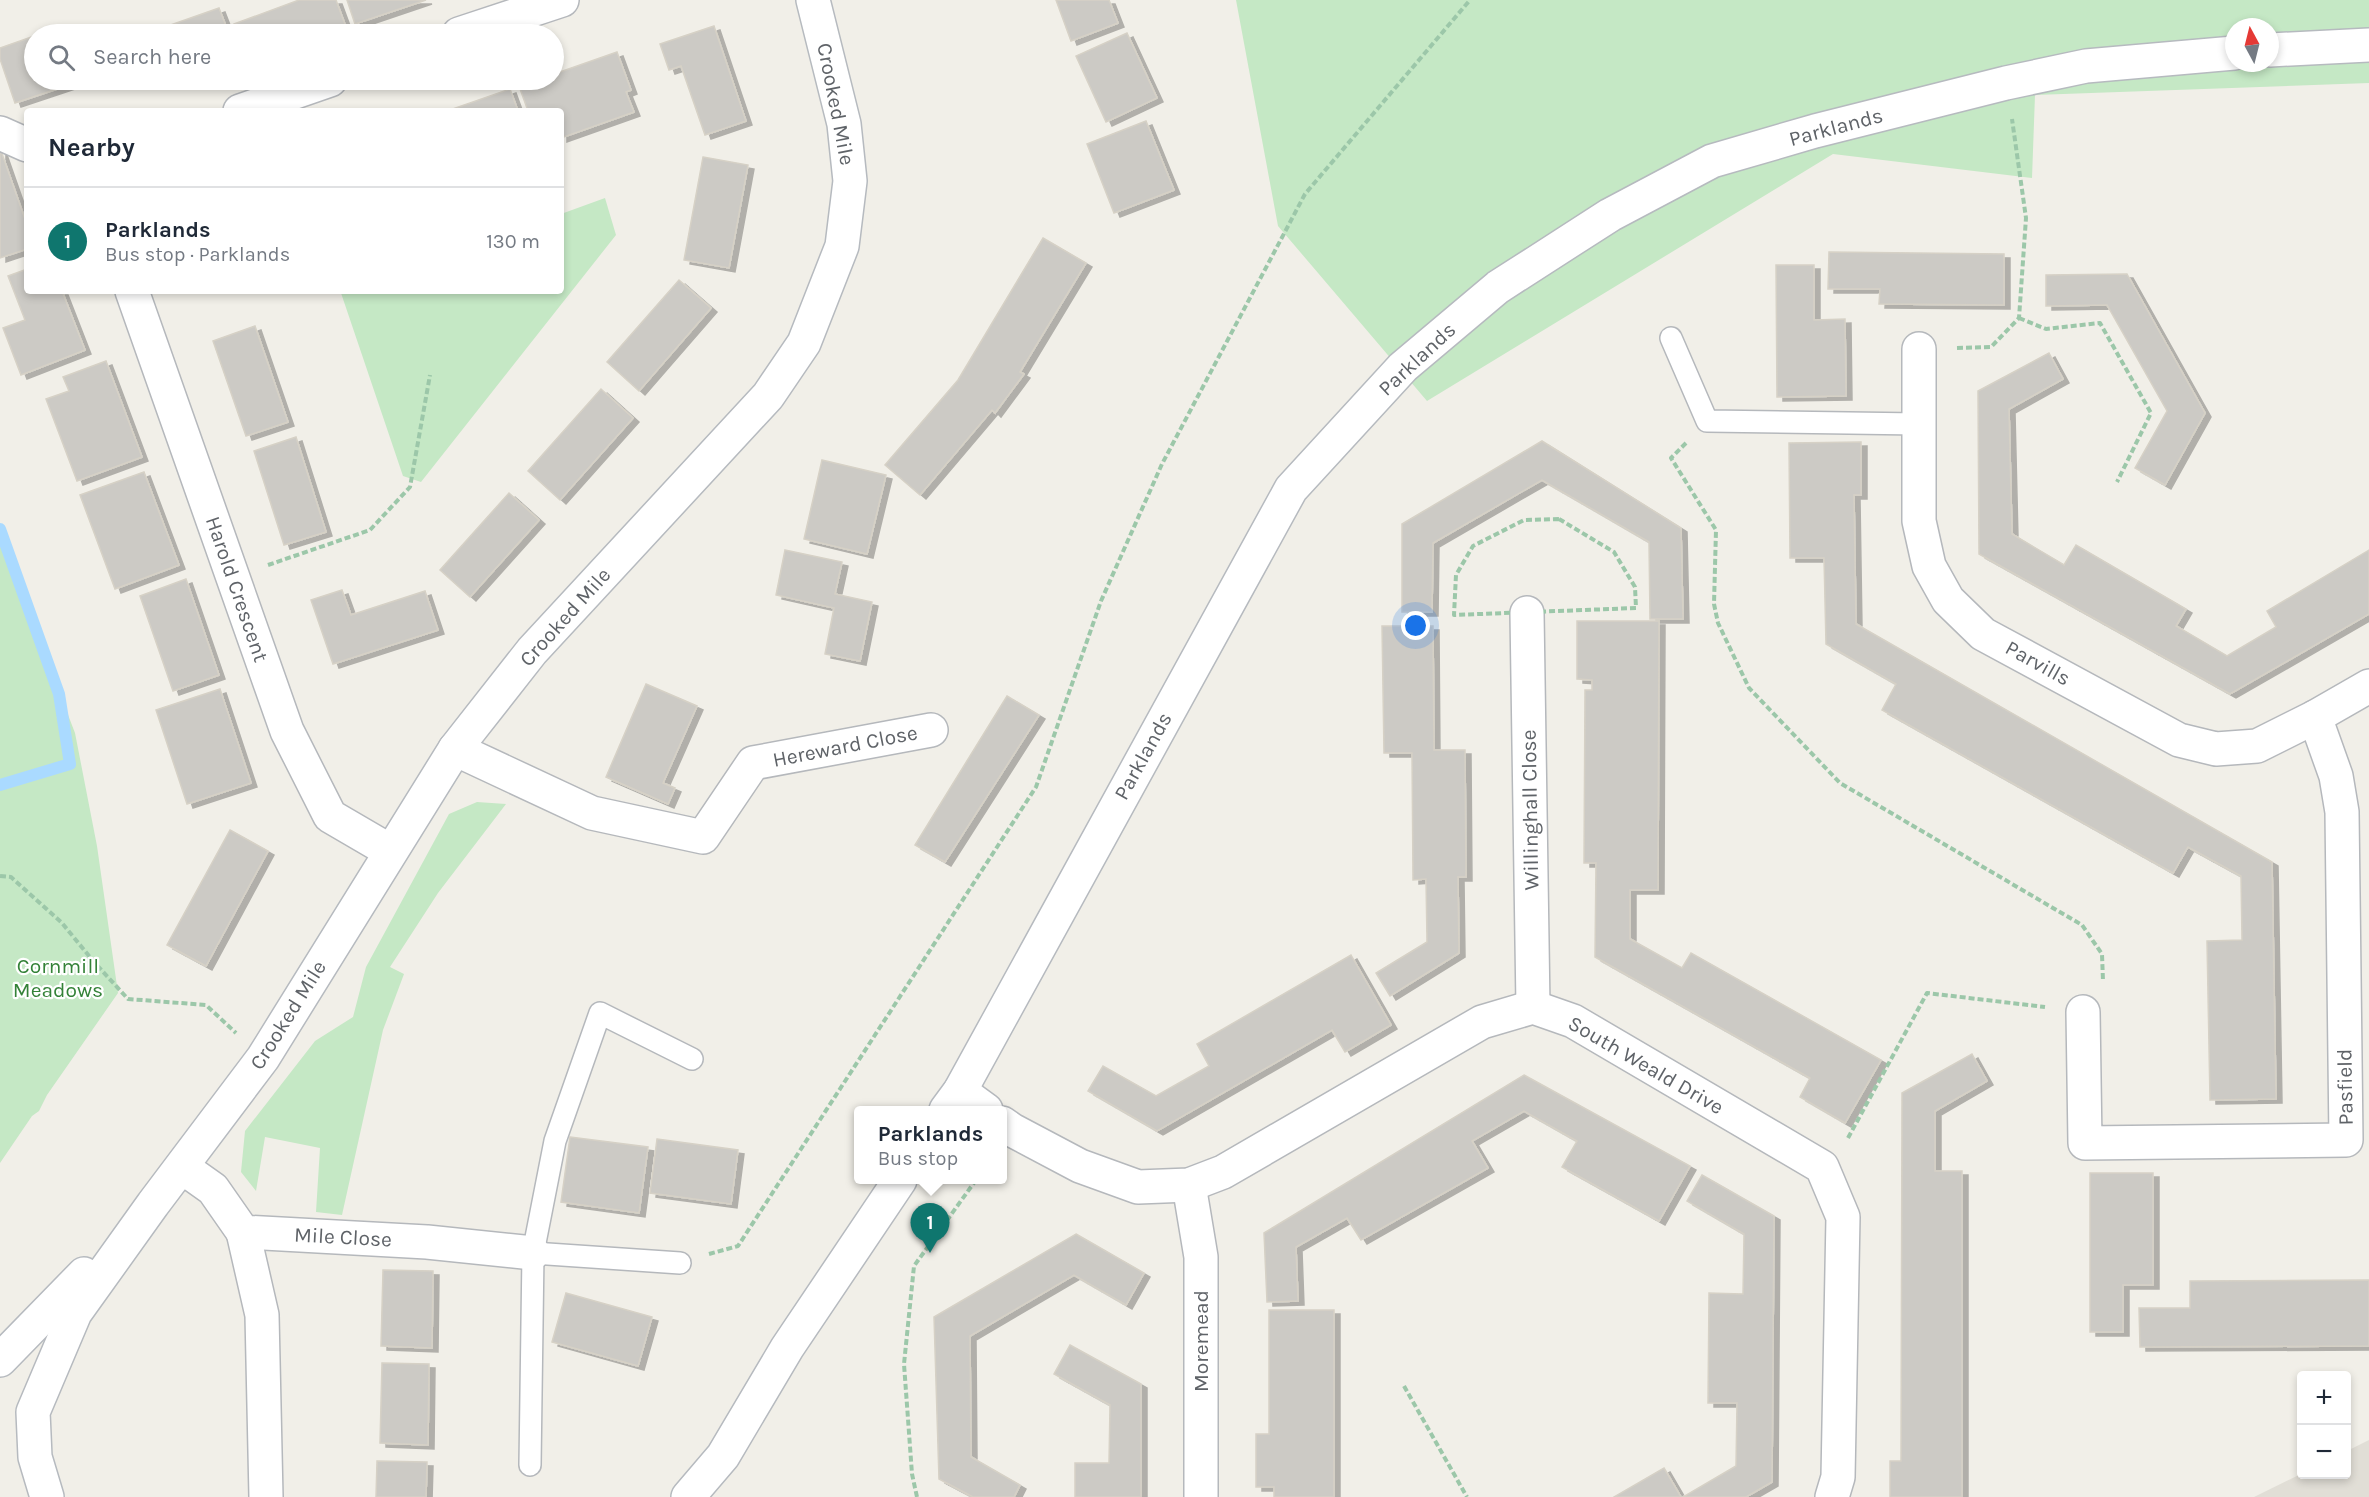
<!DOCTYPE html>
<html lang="en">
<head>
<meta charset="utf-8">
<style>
	:root { --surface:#fff; --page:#f6f6f7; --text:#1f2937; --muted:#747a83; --line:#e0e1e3; --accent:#0f766e }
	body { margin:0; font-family:Karla,sans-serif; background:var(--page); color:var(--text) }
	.controls { position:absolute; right:18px; bottom:18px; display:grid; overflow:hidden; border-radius:6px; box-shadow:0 3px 9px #0003 }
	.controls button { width:54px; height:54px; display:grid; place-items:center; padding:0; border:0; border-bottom:2px solid var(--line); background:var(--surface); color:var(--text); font:30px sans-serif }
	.compass { position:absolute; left:2225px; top:18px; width:54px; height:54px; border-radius:50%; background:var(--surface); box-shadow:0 3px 9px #0003; rotate:353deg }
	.you { position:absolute; left:1416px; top:626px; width:21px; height:21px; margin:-15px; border:4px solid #fff; border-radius:50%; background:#1a73e8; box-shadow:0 0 0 9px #1a73e833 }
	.badge { display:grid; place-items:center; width:39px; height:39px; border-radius:50%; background:var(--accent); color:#fff; font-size:20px; font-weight:700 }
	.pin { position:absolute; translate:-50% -50px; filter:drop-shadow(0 2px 3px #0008) }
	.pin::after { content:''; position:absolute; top:32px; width:21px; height:18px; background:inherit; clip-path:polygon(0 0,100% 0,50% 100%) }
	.popup { position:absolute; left:854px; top:1106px; width:153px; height:78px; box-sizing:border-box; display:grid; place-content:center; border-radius:6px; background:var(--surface); filter:drop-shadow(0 2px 4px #0005); font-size:20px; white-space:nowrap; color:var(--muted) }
	.popup b { font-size:22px; color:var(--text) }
	.popup::after { content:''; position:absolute; left:50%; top:100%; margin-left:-12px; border:12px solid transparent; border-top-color:var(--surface) }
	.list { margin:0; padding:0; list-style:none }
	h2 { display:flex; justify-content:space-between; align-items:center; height:78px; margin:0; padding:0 24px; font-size:26px }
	h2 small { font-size:20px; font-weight:400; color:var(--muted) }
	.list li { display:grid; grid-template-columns:39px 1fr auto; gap:18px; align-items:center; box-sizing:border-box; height:108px; padding:0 24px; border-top:2px solid var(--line) }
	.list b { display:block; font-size:22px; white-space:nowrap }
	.list p { margin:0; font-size:20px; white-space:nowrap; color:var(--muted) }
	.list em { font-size:20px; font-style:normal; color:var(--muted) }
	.icon { flex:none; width:33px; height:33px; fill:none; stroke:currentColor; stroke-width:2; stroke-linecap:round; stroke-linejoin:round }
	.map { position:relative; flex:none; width:2369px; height:1497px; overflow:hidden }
	.search { position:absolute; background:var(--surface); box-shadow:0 3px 9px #0003; left:24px; top:24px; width:540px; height:66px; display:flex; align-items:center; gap:15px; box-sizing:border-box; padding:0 21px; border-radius:33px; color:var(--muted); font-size:22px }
	.panel { position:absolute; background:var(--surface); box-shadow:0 3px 9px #0003; left:24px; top:108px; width:540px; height:186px; border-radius:6px }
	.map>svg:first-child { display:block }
	.education { fill:#e1ded6 }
	.green { fill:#c5e8c5; fill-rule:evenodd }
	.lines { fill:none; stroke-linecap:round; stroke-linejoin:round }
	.stream { stroke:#aadaff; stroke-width:12 }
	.building { fill:#cccac5; stroke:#d6d1c6; stroke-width:1.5; filter:url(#shadow) }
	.lane-casing { stroke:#b5b8bc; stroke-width:24 }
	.street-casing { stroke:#b5b8bc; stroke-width:36 }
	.secondary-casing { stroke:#b6babf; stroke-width:36 }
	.path { stroke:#9cc7a9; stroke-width:4; stroke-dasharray:6 3; stroke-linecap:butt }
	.lane { stroke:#fff; stroke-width:21 }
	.street { stroke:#fff; stroke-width:33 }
	.secondary { stroke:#fff; stroke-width:33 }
	.labels { text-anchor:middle; stroke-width:4.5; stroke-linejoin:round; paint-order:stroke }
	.street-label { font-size:21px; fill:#5f6368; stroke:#fff }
	.park-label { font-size:21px; fill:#348238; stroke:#fff }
</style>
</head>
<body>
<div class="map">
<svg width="2369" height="1497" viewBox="0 0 2369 1497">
	<defs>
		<filter id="shadow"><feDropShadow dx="6" dy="4" stdDeviation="0" flood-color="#0004"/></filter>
	</defs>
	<rect width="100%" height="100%" fill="#f1efe8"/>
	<polygon class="education" points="2369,1440 2369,1497 2254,1497 2301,1474 2346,1474 2347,1451"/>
	<g class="green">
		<path d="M1236,0H2369V83L2035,95L2032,178L1833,154L1427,401L1278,226ZM2234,27H2270V63H2234Z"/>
		<polygon points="605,198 616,235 421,482 403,476 341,293 346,291 561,291 561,214"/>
		<polygon points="0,538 75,733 97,846 118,993 47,1095 39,1111 32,1116 0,1163"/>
		<polygon points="477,802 506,804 438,893 390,967 404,974 383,1030 342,1215 316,1212 320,1148 265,1137 256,1191 241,1172 245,1131 315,1041 353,1017 366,967 449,814"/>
	</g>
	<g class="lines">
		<polyline class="stream" points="0,529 59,694 70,764 0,785"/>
	</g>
	<g class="building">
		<polygon points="299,0 336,0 346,27 326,34 238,34 234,24"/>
		<polygon points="347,0 426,0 355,24"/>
		<polygon points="1056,0 1109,0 1118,23 1071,41"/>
		<polygon points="219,8 229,34 145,34"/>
		<polygon points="714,26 746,121 705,135 681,66 669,70 660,44"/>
		<polygon points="102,29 104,34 87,34"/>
		<polygon points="1127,33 1157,98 1106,122 1076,56"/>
		<polygon points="34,36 34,80 84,80 15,103 0,59 0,48"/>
		<polygon points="617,52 631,90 626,92 634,112 561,138 561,111 528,111 519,86 538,80 554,80 554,74"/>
		<polygon points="510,89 518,111 447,111"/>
		<polygon points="1146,121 1174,190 1114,213 1087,144"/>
		<polygon points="0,148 27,225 27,249 0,258"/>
		<polygon points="703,157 748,165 729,268 684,260"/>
		<polygon points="1043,238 1086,263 1020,372 1024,374 995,413 992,410 920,495 885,465 958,380"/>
		<polygon points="1829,252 2004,254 2004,305 1879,304 1880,289 1828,289"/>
		<polygon points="1776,265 1814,265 1814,320 1845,319 1846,396 1777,397"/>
		<polygon points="27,269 27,291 62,291 85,350 21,375 3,328 25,320 8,276"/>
		<polygon points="2127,274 2205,413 2165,485 2135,468 2167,411 2107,305 2046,306 2046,275"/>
		<polygon points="679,280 711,308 639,391 607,362"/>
		<polygon points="255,326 288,422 246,436 213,341"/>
		<polygon points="2049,353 2063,379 2009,409 2012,534 2064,565 2076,545 2186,609 2176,626 2227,656 2276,627 2267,611 2369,550 2369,614 2230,694 1979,554 1978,391"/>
		<polygon points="106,361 142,457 77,481 46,399 69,391 63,377"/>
		<polygon points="601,389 633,418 560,500 528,471"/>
		<polygon points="296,437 326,532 284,545 254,451"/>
		<polygon points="1542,441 1681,528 1683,619 1650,619 1649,542 1542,480 1433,543 1432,612 1402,612 1402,524"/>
		<polygon points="1861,442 1861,495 1854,495 1856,624 2272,862 2276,1099 2210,1100 2207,941 2242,940 2241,876 2188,847 2173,873 1882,710 1896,684 1826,644 1824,558 1790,558 1789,443"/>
		<polygon points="822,460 886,475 867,554 804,539"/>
		<polygon points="144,472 179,565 115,589 80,495"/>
		<polygon points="509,493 539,520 470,597 440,570"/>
		<polygon points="785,550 842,562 835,594 872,602 860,661 825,654 834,608 776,595"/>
		<polygon points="186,579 219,675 173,691 140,596"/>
		<polygon points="342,590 351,615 425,591 438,630 333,664 311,600"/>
		<polygon points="1577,621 1659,621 1658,890 1630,890 1630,939 1682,968 1691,953 1881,1060 1845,1123 1800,1097 1810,1078 1595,957 1596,863 1584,863 1585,690 1592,690 1592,680 1577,679"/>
		<polygon points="1382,626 1433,626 1434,750 1465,750 1466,877 1458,877 1459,953 1390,996 1376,973 1427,942 1426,879 1413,880 1412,753 1384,753"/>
		<polygon points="646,684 697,706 663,783 675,788 668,804 606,777"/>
		<polygon points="220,689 251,783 187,804 156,710"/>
		<polygon points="1007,696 1039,715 945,862 915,845"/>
		<polygon points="230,830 268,851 206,966 167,945"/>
		<polygon points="1351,955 1391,1025 1345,1052 1332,1030 1157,1131 1088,1091 1103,1066 1156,1096 1209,1066 1197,1044"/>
		<polygon points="1972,1054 1987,1081 1935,1111 1935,1171 1962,1171 1962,1497 1890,1497 1890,1461 1901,1461 1902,1093"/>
		<polygon points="1524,1075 1690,1166 1659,1221 1562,1167 1577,1141 1524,1111 1472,1141 1488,1168 1361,1240 1347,1218 1296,1247 1298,1301 1267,1302 1264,1233"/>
		<polygon points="570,1137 648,1147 639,1213 561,1202"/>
		<polygon points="657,1139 738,1150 731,1204 650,1193"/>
		<polygon points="2090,1173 2153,1173 2153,1285 2123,1285 2123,1332 2090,1332"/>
		<polygon points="1702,1175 1774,1216 1772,1482 1746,1497 1683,1497 1736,1466 1737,1403 1708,1403 1709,1293 1743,1294 1744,1234 1687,1201"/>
		<polygon points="1076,1234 1144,1273 1126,1305 1074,1275 970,1336 971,1457 1020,1485 1014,1497 973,1497 939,1479 934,1317"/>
		<polygon points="383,1270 433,1271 432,1348 381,1346"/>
		<polygon points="2369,1280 2369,1346 2140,1347 2139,1308 2190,1308 2190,1281"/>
		<polygon points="566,1293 652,1317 638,1366 552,1342"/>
		<polygon points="1269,1310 1334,1310 1334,1497 1274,1497 1274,1487 1256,1487 1256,1434 1269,1434"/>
		<polygon points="1070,1345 1141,1384 1141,1497 1075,1497 1075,1463 1109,1463 1110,1405 1054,1374"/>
		<polygon points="382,1363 429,1364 428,1445 380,1443"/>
		<polygon points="377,1461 427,1462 426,1497 376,1497"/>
		<polygon points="1664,1468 1681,1497 1614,1497"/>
	</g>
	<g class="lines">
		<g class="lane-casing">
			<g id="lane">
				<polyline points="1671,338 1707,421 1919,424"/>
				<polyline points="533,1253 680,1263"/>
				<polyline points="530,1465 533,1253 555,1141 600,1013 692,1059"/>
			</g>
		</g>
		<g class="street-casing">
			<g id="street">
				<polyline points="459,34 562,0"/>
				<polyline points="240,111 330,80"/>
				<polyline points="0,133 27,145"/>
				<polyline points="132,291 287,731 330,816 390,851"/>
				<polyline points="1919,349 1919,521 1929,566 1948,600 1983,634 2179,740 2216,749 2257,746 2315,717 2369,686"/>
				<polyline points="1527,613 1533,1007"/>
				<polyline points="455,749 592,813 703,837 753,763 931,730"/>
				<polyline points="2083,1012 2085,1143 2346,1140 2342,812 2336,776 2315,717"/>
				<polyline points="960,1091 986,1110"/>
				<polyline points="1002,1123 1012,1130 1080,1166 1138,1187 1189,1185 1223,1172 1482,1022 1533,1007 1573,1021 1822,1167 1843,1217 1838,1477 1832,1497"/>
				<polyline points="182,1167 213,1189 243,1232 427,1242 533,1253"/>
				<polyline points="1189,1185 1201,1257 1201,1497"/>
				<polyline points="243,1232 262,1315 266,1497"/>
			</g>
		</g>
		<g class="secondary-casing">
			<g id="secondary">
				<polyline points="2270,50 2369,45"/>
				<polyline points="946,1110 960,1091 1291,489 1403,367 1498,287 1610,215 1712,161 1815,131 2006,83 2086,66 2234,53"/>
				<polyline points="0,1360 84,1274"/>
				<polyline points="47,1497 35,1457 33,1412 75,1313 153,1204 263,1058 455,749 532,651 768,396 804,343 842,246 850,181 844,124 813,0"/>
				<polyline points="688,1497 723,1456 787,1348 900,1180"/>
			</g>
		</g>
		<g class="path">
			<polyline points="2019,318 2046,329 2100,323 2151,413 2117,482"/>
			<polyline points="1957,348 1991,347 2019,318 2026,218 2012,119"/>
			<polyline points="1686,443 1671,458 1716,530 1714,604 1718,623 1749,688 1840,783 2082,925 2102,954 2103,981"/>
			<polygon points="1559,519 1614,552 1635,587 1636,608 1454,615 1456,575 1473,546 1524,520"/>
			<polyline points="268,565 370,530 410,487 430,375"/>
			<polyline points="0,876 11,877 62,923 94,962 128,999 206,1005 236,1033"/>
			<polyline points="1848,1138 1927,993 2045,1007"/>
			<polyline points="709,1254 738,1246 1036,787 1101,601 1162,464 1305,194 1470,0"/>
			<polyline points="1404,1386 1467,1497"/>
			<polyline points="917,1497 912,1474 904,1364 914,1266 976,1180"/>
		</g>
		<use href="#lane" class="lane"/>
		<use href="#street" class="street"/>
		<use href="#secondary" class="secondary"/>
	</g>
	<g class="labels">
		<g class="street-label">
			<text transform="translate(836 104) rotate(79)" y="7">Crooked Mile</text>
			<text transform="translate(1836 127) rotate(-15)" y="7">Parklands</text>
			<text transform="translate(1417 359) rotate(-43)" y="7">Parklands</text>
			<text transform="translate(237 589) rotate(71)" y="7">Harold Crescent</text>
			<text transform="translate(565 617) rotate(-48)" y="7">Crooked Mile</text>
			<text transform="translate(2038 663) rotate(29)" y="7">Parvills</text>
			<text transform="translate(845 746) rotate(-11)" y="7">Hereward Close</text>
			<text transform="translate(1143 756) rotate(-61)" y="7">Parklands</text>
			<text transform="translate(1530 810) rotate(-91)" y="7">Willinghall Close</text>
			<text transform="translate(288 1015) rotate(-58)" y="7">Crooked Mile</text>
			<text transform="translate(1646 1065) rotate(30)" y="7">South Weald Drive</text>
			<text transform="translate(2345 1087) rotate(-91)" y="7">Pasfield</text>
			<text transform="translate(343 1237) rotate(3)" y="7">Mile Close</text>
			<text transform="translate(1201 1341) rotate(-90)" y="7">Moremead</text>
		</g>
		<g class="park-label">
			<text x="58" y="973">Cornmill<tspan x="58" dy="24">Meadows</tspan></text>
		</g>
	</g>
</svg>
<div class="controls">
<button>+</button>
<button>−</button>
</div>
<svg class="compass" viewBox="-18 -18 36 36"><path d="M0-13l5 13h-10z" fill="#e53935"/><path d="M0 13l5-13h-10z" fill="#747a83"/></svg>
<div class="you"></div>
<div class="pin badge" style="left:930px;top:1253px">1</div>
<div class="popup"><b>Parklands</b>Bus stop</div>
<div class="search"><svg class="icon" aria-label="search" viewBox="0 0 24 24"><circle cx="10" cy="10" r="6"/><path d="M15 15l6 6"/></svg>Search here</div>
<section class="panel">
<h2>Nearby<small></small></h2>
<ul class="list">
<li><span class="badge">1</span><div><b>Parklands</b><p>Bus stop · Parklands</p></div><em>130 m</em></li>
</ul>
</section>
</div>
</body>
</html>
